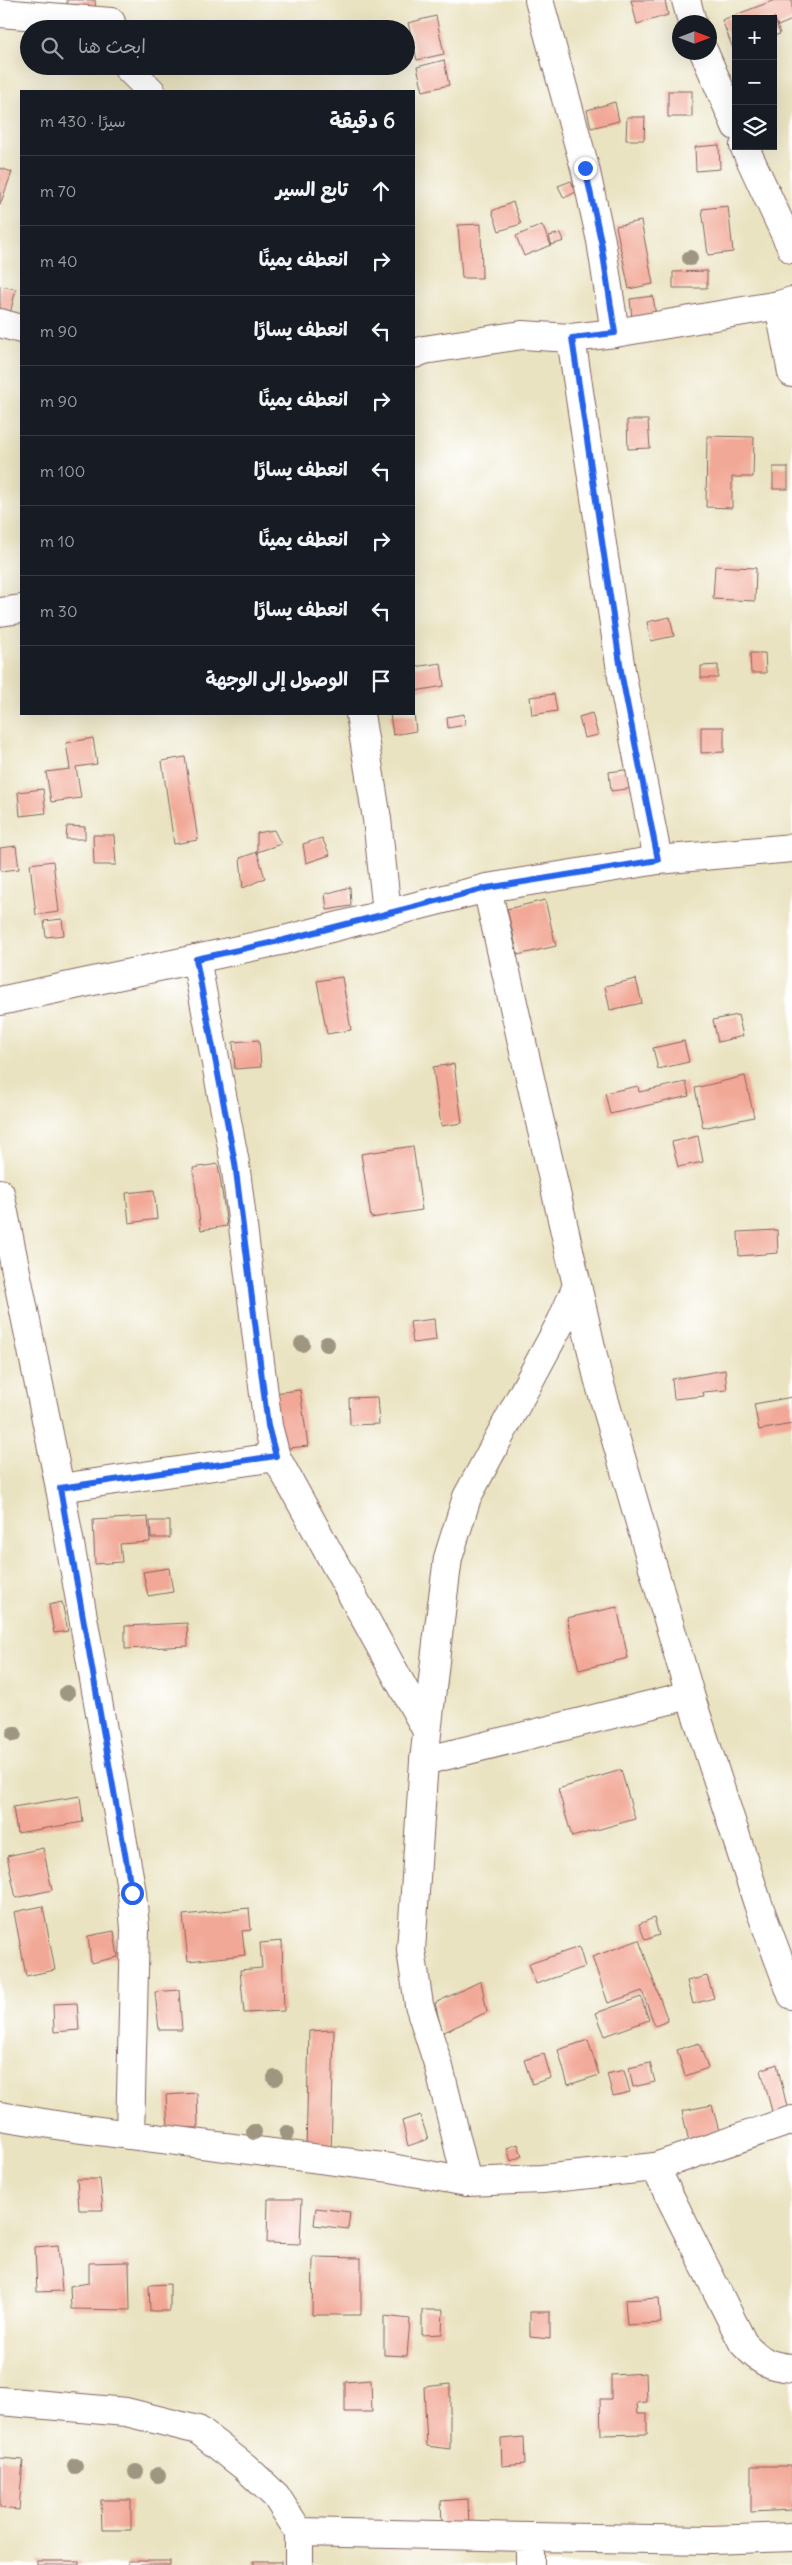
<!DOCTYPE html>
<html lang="ar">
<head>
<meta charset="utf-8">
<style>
	:root { --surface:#171b24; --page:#242831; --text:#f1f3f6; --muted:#9ea1a6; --line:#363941 }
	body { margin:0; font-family:Delius,"Playpen Sans Arabic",sans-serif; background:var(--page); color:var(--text); direction:rtl }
	.controls { position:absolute; right:15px; top:15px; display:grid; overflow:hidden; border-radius:0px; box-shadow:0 5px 20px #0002 }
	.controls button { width:45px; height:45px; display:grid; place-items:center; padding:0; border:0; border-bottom:1px solid var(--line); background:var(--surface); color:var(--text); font:25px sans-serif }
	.compass { position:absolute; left:672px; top:15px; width:45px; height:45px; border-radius:50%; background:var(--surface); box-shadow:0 5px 20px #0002; rotate:90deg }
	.stop { position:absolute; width:15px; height:15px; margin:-11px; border:4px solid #2563eb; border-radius:50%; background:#fff }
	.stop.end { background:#2563eb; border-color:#fff; box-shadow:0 1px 5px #0008 }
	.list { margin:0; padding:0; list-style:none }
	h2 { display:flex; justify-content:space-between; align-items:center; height:65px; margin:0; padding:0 20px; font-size:21px }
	h2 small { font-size:16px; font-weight:400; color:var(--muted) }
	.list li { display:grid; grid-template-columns:32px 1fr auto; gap:15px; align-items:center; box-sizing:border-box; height:70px; padding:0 20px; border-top:1px solid var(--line) }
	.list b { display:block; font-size:19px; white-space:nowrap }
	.list em { font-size:16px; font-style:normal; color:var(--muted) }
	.icon { flex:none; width:28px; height:28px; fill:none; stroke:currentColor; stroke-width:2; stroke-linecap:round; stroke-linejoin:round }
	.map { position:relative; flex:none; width:792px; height:2565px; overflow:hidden; direction:ltr }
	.search { position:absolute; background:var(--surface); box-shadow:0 5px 20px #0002; left:20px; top:20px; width:395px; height:55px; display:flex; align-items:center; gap:12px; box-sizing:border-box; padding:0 18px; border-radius:28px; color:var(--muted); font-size:19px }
	.panel { position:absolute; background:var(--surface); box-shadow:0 5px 20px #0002; left:20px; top:90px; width:395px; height:625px; border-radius:0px; direction:rtl }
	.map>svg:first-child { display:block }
	.building { fill:#f2a896 }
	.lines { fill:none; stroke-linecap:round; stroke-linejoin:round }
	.minor-casing { stroke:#826460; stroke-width:30 }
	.minor { stroke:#fff; stroke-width:28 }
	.tree { fill:#9e9680 }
	.route { stroke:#2563eb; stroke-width:6 }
</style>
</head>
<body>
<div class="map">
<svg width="792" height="2565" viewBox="0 0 792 2565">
	<rect width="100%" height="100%" fill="#fff"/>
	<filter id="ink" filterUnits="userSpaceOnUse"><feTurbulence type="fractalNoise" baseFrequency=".02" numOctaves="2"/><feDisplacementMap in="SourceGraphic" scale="10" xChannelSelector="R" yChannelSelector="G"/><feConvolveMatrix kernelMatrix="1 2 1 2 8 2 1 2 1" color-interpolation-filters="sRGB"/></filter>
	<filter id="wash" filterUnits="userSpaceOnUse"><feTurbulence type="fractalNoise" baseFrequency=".0096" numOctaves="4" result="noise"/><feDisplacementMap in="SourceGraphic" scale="20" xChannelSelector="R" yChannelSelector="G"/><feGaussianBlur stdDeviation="1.12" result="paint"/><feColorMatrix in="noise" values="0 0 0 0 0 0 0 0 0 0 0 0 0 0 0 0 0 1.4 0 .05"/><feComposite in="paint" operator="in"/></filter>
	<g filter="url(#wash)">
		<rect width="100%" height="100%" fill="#eae3c1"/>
		<g id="blocks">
			<g class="building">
				<polygon points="67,0 95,0 96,13 68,14"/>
				<polygon points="631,0 665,0 668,15 637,24"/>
				<polygon points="775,0 792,0 792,20 778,26 774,17 780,34 773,36 773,19 736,19 734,51 722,20"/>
				<polygon points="436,16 444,54 417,60 408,23"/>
				<polygon points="444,60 449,85 423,91 417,67"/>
				<rect x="668" y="91" width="24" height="26"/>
				<polygon points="615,102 619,121 591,128 587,110"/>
				<polygon points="627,117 645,117 644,140 626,140"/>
				<polygon points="719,145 720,169 696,171 695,147"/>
				<polygon points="0,168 12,172 0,205"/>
				<polygon points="571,181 576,192 564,198 558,186"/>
				<polygon points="513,202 521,224 499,231 492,211"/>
				<polygon points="728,206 733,252 708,255 702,209"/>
				<polygon points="641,221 653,284 629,289 616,226"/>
				<polygon points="481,224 482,278 462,278 458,225"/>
				<polygon points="542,225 551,245 524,256 516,236"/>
				<polygon points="561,233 564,241 551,245 549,236"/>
				<polygon points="707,271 707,288 673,288 673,272"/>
				<polygon points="0,286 16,289 10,314 0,312"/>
				<polygon points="653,296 656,317 632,319 630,299"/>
				<polygon points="627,420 648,420 650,448 628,449"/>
				<polygon points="707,436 754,437 753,477 732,477 732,508 706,507"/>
				<rect x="773" y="467" width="15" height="22"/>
				<polygon points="715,566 756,568 755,601 713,599"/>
				<polygon points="670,617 674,636 651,641 647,622"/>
				<polygon points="750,653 765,653 766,673 751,673"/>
				<polygon points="441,663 444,686 415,691 414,667"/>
				<polygon points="718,665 718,678 701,678 701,666"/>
				<polygon points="554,694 557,711 532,715 530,697"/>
				<polygon points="592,713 598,735 584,738 579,717"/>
				<polygon points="390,714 414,714 416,731 393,735"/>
				<polygon points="464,714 465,725 448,728 447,717"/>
				<polygon points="701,727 724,727 724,752 701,753"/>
				<polygon points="93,738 97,764 76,767 81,798 51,802 46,772 70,769 66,743"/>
				<polygon points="185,757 198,840 174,844 162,761"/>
				<polygon points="631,769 634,788 611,791 609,772"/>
				<polygon points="43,789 46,813 20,816 18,792"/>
				<polygon points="67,826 85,827 85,839 66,839"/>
				<polygon points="274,830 281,844 257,852 257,833"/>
				<polygon points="93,835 114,835 116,865 94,865"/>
				<polygon points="322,838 330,855 306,863 303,844"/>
				<polygon points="16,846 19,869 0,871 0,848"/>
				<polygon points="257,852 265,878 243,888 240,858"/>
				<polygon points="53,861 59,912 36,915 30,864"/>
				<polygon points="350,887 351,906 327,910 325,894"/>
				<polygon points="545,900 556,946 518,955 507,909"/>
				<polygon points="62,919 64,935 46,937 44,921"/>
				<polygon points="342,977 351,1030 327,1034 317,981"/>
				<polygon points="636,979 642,1003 610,1010 605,986"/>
				<polygon points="738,1015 743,1036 718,1042 713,1020"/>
				<polygon points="259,1040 261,1067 235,1069 233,1042"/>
				<polygon points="684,1041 689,1062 658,1069 653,1048"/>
				<polygon points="454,1064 462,1123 441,1126 433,1067"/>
				<polygon points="745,1076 754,1117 703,1128 695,1088"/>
				<polygon points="686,1082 689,1096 610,1114 605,1093 638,1086 639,1092"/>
				<polygon points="698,1136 703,1162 678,1167 672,1142"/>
				<polygon points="413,1146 422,1210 371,1218 361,1154"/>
				<polygon points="218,1164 227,1226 201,1230 193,1168"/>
				<polygon points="154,1190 157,1219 129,1223 126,1193"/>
				<polygon points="777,1230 778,1253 739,1256 738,1232"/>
				<polygon points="434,1319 436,1340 413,1343 410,1322"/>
				<polygon points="725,1370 727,1390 703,1392 704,1396 674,1399 672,1379"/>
				<polygon points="300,1390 308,1446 280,1449 273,1393"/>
				<polygon points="377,1397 379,1424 350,1425 349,1398"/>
				<polygon points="792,1397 792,1424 759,1430 754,1404"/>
				<polygon points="148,1517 150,1542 120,1544 122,1562 95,1564 93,1520"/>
				<polygon points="150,1521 170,1521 170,1538 151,1538"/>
				<polygon points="169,1568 173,1592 148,1596 143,1572"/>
				<polygon points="62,1602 68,1631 54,1633 49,1605"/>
				<polygon points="617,1607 628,1658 579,1670 567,1618"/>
				<polygon points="187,1623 188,1646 125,1649 125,1626"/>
				<polygon points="621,1770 635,1819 572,1837 558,1789"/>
				<polygon points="80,1796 83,1822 17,1833 13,1807"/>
				<polygon points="43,1848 52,1890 16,1898 7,1856"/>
				<polygon points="43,1906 55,1970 26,1976 14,1912"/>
				<polygon points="249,1908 251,1930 242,1931 245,1955 188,1961 183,1915"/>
				<polygon points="654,1918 659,1935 645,1940 639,1924"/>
				<polygon points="114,1931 118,1957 91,1963 88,1936"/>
				<polygon points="639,1940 668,2021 655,2026 642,1991 608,2003 592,1957"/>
				<polygon points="282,1941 284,2011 244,2013 240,1970 262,1968 260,1943"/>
				<polygon points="579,1947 585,1967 536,1984 529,1964"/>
				<polygon points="707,1976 714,1998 693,2004 687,1981"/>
				<polygon points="481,1981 487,2012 442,2033 435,2003"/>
				<polygon points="179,1990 182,2030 159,2030 155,1992"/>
				<polygon points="641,1997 649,2020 605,2036 596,2013"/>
				<polygon points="77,2003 79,2030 54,2032 53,2004"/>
				<polygon points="334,2030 331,2154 306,2151 309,2031"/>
				<polygon points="588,2040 599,2075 568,2085 558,2050"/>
				<polygon points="699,2043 708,2068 685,2076 677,2050"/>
				<polygon points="544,2054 551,2078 532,2084 524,2060"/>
				<polygon points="650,2063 655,2082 633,2087 629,2068"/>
				<polygon points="777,2064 788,2111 773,2115 761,2070"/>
				<polygon points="624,2070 630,2092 613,2096 607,2074"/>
				<polygon points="197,2093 198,2128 168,2127 166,2095"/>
				<polygon points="712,2105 719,2131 689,2142 682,2111"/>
				<polygon points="420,2115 428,2139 408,2146 402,2121"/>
				<polygon points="518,2144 522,2156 511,2161 507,2148"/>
				<polygon points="77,2179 100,2179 103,2210 79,2210"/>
				<polygon points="268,2199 302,2199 300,2244 267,2243"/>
				<polygon points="316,2208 350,2212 348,2229 314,2225"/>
				<polygon points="58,2245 62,2291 37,2292 35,2247"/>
				<polygon points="313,2257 361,2258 361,2315 312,2315"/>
				<polygon points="129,2262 130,2310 71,2309 70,2286 89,2283 89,2263"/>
				<polygon points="170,2284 170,2311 150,2311 149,2285"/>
				<polygon points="659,2298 661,2323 627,2325 625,2300"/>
				<polygon points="422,2310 443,2310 442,2334 422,2335"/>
				<polygon points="530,2312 550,2312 550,2339 530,2337"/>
				<polygon points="384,2316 410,2319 407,2356 384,2355"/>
				<polygon points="646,2373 647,2402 637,2403 638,2413 647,2413 647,2434 601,2435 600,2399 611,2399 611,2375"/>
				<polygon points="371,2380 372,2412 345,2412 345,2382"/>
				<polygon points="450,2384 450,2449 427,2446 424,2387"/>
				<polygon points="524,2437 525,2464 502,2466 501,2439"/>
				<polygon points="0,2458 23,2460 19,2510 0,2508"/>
				<polygon points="751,2466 792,2466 792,2510 751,2512"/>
				<polygon points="468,2499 469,2529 442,2526 441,2501"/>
				<polygon points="101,2500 131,2500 131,2530 102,2530"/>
				<rect x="37" y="2561" width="43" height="4"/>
				<rect x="128" y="2561" width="42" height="4"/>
				<rect x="254" y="2561" width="27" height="4"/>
			</g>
		</g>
	</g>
	<g filter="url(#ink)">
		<use href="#blocks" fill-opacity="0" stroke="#826460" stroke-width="1"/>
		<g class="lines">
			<g class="minor-casing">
				<g id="minor">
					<polyline points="539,0 585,168 601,241 615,333"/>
					<polyline points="686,0 692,22"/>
					<polyline points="0,13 111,22"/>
					<polyline points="704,52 736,126"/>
					<polyline points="126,66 151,91"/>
					<polyline points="744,146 792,249"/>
					<polyline points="779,305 792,373"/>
					<polyline points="0,323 21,329"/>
					<polyline points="571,338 622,677 658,860"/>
					<polyline points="414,354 424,350 522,335 571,338 615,333 779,305 792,301"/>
					<polyline points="0,612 21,609"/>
					<polyline points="360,714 377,819 387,913"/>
					<polyline points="487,888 598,1378 690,1695 758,1904 792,1995"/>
					<polyline points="196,959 235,1163 268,1426 276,1457 427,1731"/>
					<polyline points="0,1001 284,940 487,888 658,860 792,848"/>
					<polyline points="0,1193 60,1488 132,1893 135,1929 130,2135"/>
					<polyline points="60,1488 276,1457"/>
					<polyline points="424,1761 690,1695"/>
					<path d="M0,2116L75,2128L391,2168L467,2182L542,2179L655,2167L743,2343C760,2361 767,2366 792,2368"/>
					<polyline points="655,2167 792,2120"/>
					<polyline points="467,2182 439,2067 419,2005 411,1950 424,1761 437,1643 448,1558 467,1497 562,1320 577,1286"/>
					<polyline points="0,2401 126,2412 198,2430 245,2467 276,2496 299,2532 530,2537 530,2565"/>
					<polyline points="530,2537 712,2540 792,2537"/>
					<polyline points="299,2565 299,2532"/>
				</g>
			</g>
			<use href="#minor" class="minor"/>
		</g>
		<g class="tree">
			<circle cx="690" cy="258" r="8"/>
			<circle cx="302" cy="1344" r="8"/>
			<circle cx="327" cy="1344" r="8"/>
			<circle cx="67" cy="1693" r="8"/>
			<circle cx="14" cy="1734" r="8"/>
			<circle cx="275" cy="2078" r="8"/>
			<circle cx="254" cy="2132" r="8"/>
			<circle cx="287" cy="2133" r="8"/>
			<circle cx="75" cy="2466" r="8"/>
			<circle cx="136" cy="2472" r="8"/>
			<circle cx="158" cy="2475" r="8"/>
		</g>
	</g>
	<g class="lines" filter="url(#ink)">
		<polyline class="route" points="132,1893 60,1488 276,1456 268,1426 235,1163 196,959 284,940 487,888 658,860 622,677 572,338 615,333 601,241 585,168"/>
	</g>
</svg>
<div class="controls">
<button>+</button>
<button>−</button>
<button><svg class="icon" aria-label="layers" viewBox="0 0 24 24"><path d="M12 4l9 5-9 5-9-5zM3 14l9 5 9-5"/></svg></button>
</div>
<svg class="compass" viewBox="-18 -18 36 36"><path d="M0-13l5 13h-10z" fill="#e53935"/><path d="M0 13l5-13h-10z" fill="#9ea1a6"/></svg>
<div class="stop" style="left:132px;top:1893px"></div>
<div class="stop end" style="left:585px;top:168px"></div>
<div class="search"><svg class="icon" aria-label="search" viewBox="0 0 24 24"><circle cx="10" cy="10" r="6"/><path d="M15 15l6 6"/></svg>ابحث هنا</div>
<section class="panel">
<h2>6 دقيقة<small>سيرًا · 430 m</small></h2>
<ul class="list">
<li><svg class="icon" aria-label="ahead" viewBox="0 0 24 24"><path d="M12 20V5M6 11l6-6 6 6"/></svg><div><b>تابع السير</b></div><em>70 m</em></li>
<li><svg class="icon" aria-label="right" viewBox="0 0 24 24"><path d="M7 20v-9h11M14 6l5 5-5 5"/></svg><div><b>انعطف يمينًا</b></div><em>40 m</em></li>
<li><svg class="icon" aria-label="left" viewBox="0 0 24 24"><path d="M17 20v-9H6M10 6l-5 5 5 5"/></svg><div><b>انعطف يسارًا</b></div><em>90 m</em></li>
<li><svg class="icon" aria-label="right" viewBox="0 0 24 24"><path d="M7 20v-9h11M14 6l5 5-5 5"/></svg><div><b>انعطف يمينًا</b></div><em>90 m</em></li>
<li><svg class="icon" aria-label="left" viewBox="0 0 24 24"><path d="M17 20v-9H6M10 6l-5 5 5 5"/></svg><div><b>انعطف يسارًا</b></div><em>100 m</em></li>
<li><svg class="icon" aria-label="right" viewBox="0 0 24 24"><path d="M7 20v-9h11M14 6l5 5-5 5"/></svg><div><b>انعطف يمينًا</b></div><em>10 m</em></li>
<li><svg class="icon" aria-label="left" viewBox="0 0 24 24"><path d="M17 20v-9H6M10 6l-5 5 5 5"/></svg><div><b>انعطف يسارًا</b></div><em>30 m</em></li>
<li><svg class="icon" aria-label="arrive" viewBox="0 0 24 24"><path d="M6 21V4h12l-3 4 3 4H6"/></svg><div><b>الوصول إلى الوجهة</b></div></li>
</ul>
</section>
</div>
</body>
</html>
